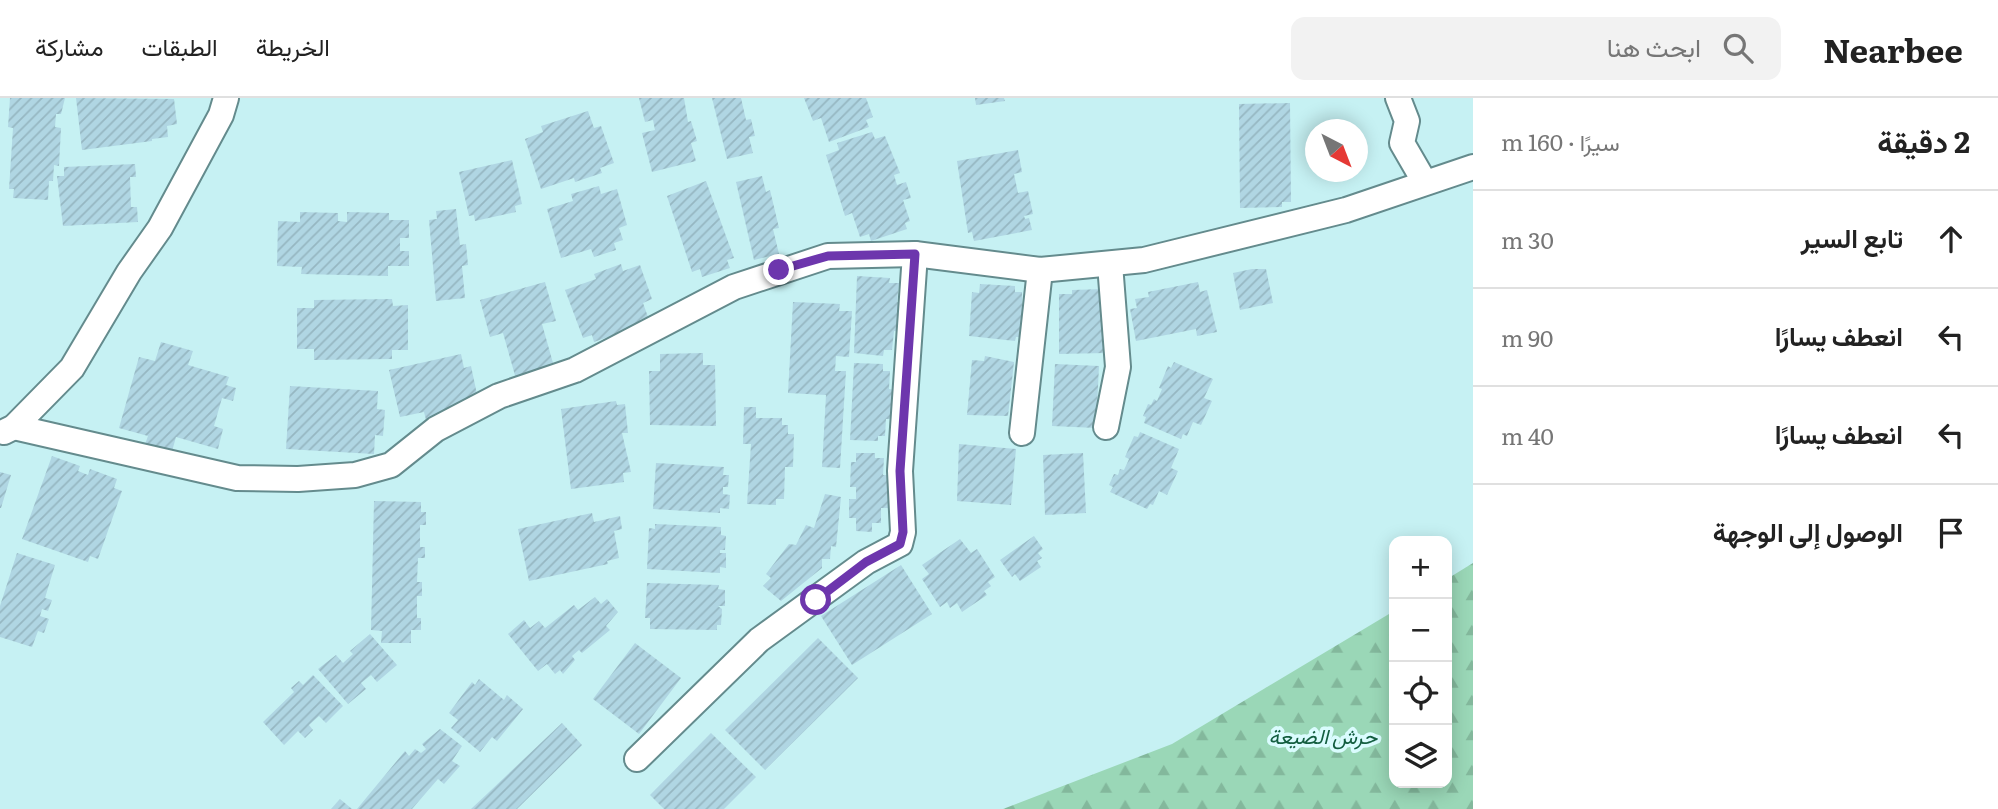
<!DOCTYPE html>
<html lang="ar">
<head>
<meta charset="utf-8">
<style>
	:root { --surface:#fff; --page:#f2f2f2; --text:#222; --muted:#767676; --line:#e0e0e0 }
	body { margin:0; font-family:Literata,Vazirmatn,serif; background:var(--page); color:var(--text); direction:rtl }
	.controls { position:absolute; right:21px; bottom:21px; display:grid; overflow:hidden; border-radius:14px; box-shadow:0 4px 18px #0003 }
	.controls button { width:63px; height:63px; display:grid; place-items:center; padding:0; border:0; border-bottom:2px solid var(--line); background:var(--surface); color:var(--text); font:35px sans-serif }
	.compass { position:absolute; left:1305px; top:21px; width:63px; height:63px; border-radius:50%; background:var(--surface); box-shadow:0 4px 18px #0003; rotate:138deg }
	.stop { position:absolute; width:21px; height:21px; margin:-16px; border:5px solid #6d36ad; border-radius:50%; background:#fff }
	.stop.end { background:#6d36ad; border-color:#fff; box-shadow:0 2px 7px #0008 }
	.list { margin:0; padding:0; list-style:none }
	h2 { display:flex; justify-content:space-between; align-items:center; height:91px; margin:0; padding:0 28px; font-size:30px }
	h2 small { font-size:23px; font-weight:400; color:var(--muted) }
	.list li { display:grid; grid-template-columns:46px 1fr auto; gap:21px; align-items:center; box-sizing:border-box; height:98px; padding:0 28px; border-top:2px solid var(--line) }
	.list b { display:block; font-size:26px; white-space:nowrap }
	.list em { font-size:23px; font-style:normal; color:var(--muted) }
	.icon { flex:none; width:38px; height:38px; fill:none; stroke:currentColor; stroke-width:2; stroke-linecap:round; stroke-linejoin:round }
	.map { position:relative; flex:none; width:1473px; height:711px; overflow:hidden; direction:ltr }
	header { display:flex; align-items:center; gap:42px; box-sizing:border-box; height:98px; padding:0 35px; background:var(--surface); border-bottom:2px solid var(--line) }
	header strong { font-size:33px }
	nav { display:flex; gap:38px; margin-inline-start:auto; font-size:24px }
	.search { width:490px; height:63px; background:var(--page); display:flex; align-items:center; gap:18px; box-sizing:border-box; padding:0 24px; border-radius:14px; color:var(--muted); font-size:26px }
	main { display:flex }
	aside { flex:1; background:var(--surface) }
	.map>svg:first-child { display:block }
	.forest { fill:url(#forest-firs) }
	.building { fill:url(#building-hatch) }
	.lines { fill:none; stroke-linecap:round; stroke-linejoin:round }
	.minor-casing { stroke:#648b8d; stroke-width:28 }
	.minor { stroke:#fff; stroke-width:24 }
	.route { stroke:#6d36ad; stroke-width:9 }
	.labels { text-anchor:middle; stroke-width:7; stroke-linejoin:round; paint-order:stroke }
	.park-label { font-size:21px; font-style:italic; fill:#135e40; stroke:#dafcfe }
</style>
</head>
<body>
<header>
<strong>Nearbee</strong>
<div class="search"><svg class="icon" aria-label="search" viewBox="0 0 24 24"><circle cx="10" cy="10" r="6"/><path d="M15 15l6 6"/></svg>ابحث هنا</div>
<nav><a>الخريطة</a><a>الطبقات</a><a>مشاركة</a></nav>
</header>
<main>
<aside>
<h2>2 دقيقة<small>سيرًا · 160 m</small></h2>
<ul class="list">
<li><svg class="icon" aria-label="ahead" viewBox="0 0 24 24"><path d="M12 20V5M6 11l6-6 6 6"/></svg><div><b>تابع السير</b></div><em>30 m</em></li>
<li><svg class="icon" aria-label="left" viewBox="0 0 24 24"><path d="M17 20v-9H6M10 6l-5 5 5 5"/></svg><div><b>انعطف يسارًا</b></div><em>90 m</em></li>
<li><svg class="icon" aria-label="left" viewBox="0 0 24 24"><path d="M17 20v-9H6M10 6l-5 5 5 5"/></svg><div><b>انعطف يسارًا</b></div><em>40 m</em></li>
<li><svg class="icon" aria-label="arrive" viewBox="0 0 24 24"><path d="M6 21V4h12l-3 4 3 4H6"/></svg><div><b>الوصول إلى الوجهة</b></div></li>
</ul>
</aside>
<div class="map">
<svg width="1473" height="711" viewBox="0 0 1473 711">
	<defs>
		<pattern id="forest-firs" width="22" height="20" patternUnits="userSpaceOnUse" patternTransform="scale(1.75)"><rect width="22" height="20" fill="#9ad7b7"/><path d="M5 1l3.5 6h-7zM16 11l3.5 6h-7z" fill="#83b89c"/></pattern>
		<pattern id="building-hatch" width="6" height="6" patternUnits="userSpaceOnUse" patternTransform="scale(1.75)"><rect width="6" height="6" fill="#b0d6e3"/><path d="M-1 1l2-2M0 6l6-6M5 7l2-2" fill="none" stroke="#96b7c2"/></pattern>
	</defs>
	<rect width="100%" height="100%" fill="#c6f1f3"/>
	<polygon class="forest" points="1473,465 1473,711 1003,711 1172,646 1394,513 1394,685 1447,685 1447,481"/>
	<g class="building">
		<polygon points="10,0 65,0 61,16 56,16 55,29 61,30 59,68 54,67 53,83 49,83 48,102 13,100 14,91 9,91 13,30 8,29"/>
		<polygon points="76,0 174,1 177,26 167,28 168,39 152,41 152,43 82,52"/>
		<polygon points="639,0 684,0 688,24 691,23 697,43 691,45 696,63 652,74 642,35 655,32 653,22 645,24"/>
		<polygon points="712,0 741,0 746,22 751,21 755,38 749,39 753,55 727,61"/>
		<polygon points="804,0 866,0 873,19 866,22 869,29 829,44 821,20 813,23"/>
		<polygon points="975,0 1004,0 1005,3 976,7"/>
		<polygon points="1290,5 1291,104 1282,104 1282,109 1240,110 1239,6"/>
		<polygon points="588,13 594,30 601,28 614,65 600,70 602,75 575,84 574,80 541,91 525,41 543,34 541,28"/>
		<polygon points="872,34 875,41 885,38 900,75 894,77 897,87 906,84 911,100 903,102 910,123 905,125 907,131 871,143 869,136 860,139 852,115 845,118 826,57 839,52 837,45"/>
		<polygon points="1018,52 1022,74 1014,76 1018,95 1028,93 1033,116 1024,118 1025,121 1029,120 1032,132 974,143 972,134 968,135 957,63"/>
		<polygon points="512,62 522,106 515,108 516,114 475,123 474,117 469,118 459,74"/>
		<polygon points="135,66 136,79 130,79 131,109 137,109 138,124 63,128 57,78 64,78 64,69"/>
		<polygon points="762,78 766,94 770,92 779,130 773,131 779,156 754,162 736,84"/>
		<polygon points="706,83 734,160 727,162 730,170 702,179 700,171 692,174 667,98"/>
		<polygon points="599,88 601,96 617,91 627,127 619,130 623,142 614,145 616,152 594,159 591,151 561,160 547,111 573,103 571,96"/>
		<polygon points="456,111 460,147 466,146 468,167 462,168 465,200 436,203 429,122 437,121 436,113"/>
		<polygon points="300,114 338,115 338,123 347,124 347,114 389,115 389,122 409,122 409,140 400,140 400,153 409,153 409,168 388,168 388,178 301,176 302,169 277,168 278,123 300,124"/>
		<polygon points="621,166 623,173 640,167 652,201 643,205 648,219 640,222 641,227 594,244 592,237 583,240 565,192 596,181 594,176"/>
		<polygon points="1252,171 1266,171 1273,205 1240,212 1233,175"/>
		<polygon points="857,178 890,180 889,185 899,185 897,204 903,205 900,234 894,233 892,252 884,252 883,258 854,255"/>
		<polygon points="545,184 556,223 542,226 553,265 549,266 551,271 516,281 503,235 490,239 480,202"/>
		<polygon points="1198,184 1200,194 1207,192 1217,234 1197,238 1196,231 1136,243 1130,211 1137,210 1135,201 1149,199 1148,194"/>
		<polygon points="980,186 1015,188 1015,194 1022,194 1022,239 1016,239 1015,243 969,238 972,194 979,195"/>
		<polygon points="1104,191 1106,255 1059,256 1059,196 1072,196 1072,192"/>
		<polygon points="392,201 393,208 408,207 408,252 392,252 392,261 314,262 314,251 297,251 297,210 314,210 314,202"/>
		<polygon points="793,204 840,206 839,213 852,213 849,259 836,258 835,273 846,273 840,370 822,369 826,297 788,295"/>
		<polygon points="161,244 193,253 188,267 229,279 226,287 236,290 233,303 222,300 214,328 223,331 218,351 176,339 171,357 144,349 148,338 119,330 139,259 155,263"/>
		<polygon points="703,255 703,267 715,267 716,328 650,327 649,273 660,273 660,256"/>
		<polygon points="461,256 464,270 471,268 478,301 451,307 453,316 426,322 424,314 400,319 389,272"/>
		<polygon points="985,258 1014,264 1008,318 967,317 972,262 984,263"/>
		<polygon points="1174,264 1213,281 1204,300 1212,303 1201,327 1193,324 1187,338 1183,336 1181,341 1144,325 1146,319 1143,318 1148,306 1151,307 1154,301 1157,303 1162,291 1159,290 1168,268 1171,270"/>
		<polygon points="854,265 883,266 883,273 890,273 889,291 895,292 894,321 886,321 885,338 878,338 878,343 850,342"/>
		<polygon points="1055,266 1099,268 1096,330 1052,328"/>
		<polygon points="290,288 378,293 377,311 385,312 383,338 375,337 374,356 286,351"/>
		<polygon points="616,303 617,307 625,306 628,335 622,335 631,374 623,375 624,384 571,391 561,311"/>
		<polygon points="744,309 756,309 756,320 782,320 782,327 788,327 788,336 794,336 793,369 785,369 784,401 776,401 776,407 747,406 751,346 743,346"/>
		<polygon points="1140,334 1179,351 1171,370 1178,373 1167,397 1159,393 1153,407 1150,406 1147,411 1110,394 1113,389 1109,387 1114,376 1118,377 1120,371 1124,372 1129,361 1125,359 1134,338 1138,339"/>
		<polygon points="959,346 1016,351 1011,407 957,403"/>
		<polygon points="856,355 875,355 875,360 884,360 883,377 889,377 888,410 881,410 881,425 872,425 872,434 856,433 856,420 849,420 849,401 856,401 856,389 850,389 851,364 856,364"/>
		<polygon points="1083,355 1086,415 1045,417 1043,357"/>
		<polygon points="52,358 80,368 78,373 88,377 90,371 117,381 114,390 122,393 98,461 90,458 88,464 22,441"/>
		<polygon points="656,365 724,369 723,377 729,377 728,389 723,389 723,396 730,397 729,411 720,410 720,415 653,411"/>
		<polygon points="0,374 11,377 1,410 0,410"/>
		<polygon points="825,396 841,399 836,449 831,448 830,461 822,461 822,470 781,503 763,488 771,480 766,476 789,446 796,447 806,427 814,430"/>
		<polygon points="374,403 421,404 421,414 426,414 426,427 420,427 420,449 425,449 425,460 418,460 417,484 422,484 422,498 417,498 417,520 421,520 421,532 411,532 411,545 381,545 382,533 371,532"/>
		<polygon points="592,415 594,424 620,418 622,431 614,433 619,460 607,463 608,466 529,483 518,431"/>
		<polygon points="655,426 721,429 721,437 726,438 725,452 720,452 720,455 726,455 726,470 720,469 720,475 647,471 649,430 655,431"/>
		<polygon points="1034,438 1043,451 1038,455 1042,460 1037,463 1041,469 1020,483 1015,476 1012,479 1000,462"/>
		<polygon points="960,441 971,455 977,451 995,479 988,484 991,488 984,493 987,497 962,514 957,505 950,510 947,504 940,509 922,481 929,476 922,467"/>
		<polygon points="17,455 55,467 45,500 52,502 48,513 42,511 40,518 49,521 44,535 38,533 32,549 0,539 0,508"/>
		<polygon points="901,467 932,516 852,567 821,518"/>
		<polygon points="647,485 719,487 718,491 725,492 725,508 718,508 722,511 721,527 717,527 717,532 650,531 650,520 645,520"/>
		<polygon points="595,499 601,506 607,501 618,514 606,528 610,532 582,555 579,552 572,558 575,562 563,576 560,572 555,576 547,566 538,573 508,536 524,522 530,530 539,523 545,530 574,507 578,512"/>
		<polygon points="370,536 397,567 377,584 371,577 361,585 366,591 348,606 318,571 336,557 343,565 353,556 350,553"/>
		<polygon points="818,540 858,580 765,672 725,632"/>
		<polygon points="635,545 681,580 639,636 593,601"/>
		<polygon points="313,577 343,608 326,625 319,618 309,627 313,632 305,640 298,633 284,647 263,624 294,594 291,590 299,583 303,587"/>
		<polygon points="479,581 504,602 507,597 523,611 497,643 492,639 480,654 451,630 458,622 449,615 472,584 475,587"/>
		<polygon points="562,625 582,647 517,711 471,711"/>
		<polygon points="440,631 462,648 452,663 460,668 444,686 438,681 412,711 357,711 405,653 409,658 415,651 421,655 426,651 422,646"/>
		<polygon points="711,635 756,679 724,711 664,711 650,697"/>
		<polygon points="340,701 352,711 331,711"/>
	</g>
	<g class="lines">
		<g class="minor-casing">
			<g id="minor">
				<polyline points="1398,0 1407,23 1402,45 1424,83"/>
				<polyline points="14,329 237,380 298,381 355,377 391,367 436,331 499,298 575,272 734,189 828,158 915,156 1040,172 1144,162 1346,112 1473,69"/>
				<polyline points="1106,329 1118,269 1110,166"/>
				<polyline points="4,334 14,329 72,270 129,174 160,130 221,17 226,0"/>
				<polyline points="1022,335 1040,172"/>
				<polyline points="637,661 759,542 866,464 900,446 903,434 900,373 915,156"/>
			</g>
		</g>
		<use href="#minor" class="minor"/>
	</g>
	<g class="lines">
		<polyline class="route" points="779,172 828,158 915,156 900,373 903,434 900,446 866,464 816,502"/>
	</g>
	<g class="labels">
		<g class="park-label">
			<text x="1323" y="646">حرش الضيعة</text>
		</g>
	</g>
</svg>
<div class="controls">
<button>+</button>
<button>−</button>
<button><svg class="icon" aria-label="locate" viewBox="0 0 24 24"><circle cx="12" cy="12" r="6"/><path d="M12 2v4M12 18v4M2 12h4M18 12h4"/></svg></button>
<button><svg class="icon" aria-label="layers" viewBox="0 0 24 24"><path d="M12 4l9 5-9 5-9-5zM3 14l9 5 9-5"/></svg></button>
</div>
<svg class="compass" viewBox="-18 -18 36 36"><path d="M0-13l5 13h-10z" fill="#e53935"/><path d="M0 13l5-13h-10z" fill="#767676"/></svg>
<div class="stop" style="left:816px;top:502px"></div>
<div class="stop end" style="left:779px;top:172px"></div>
</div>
</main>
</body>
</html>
